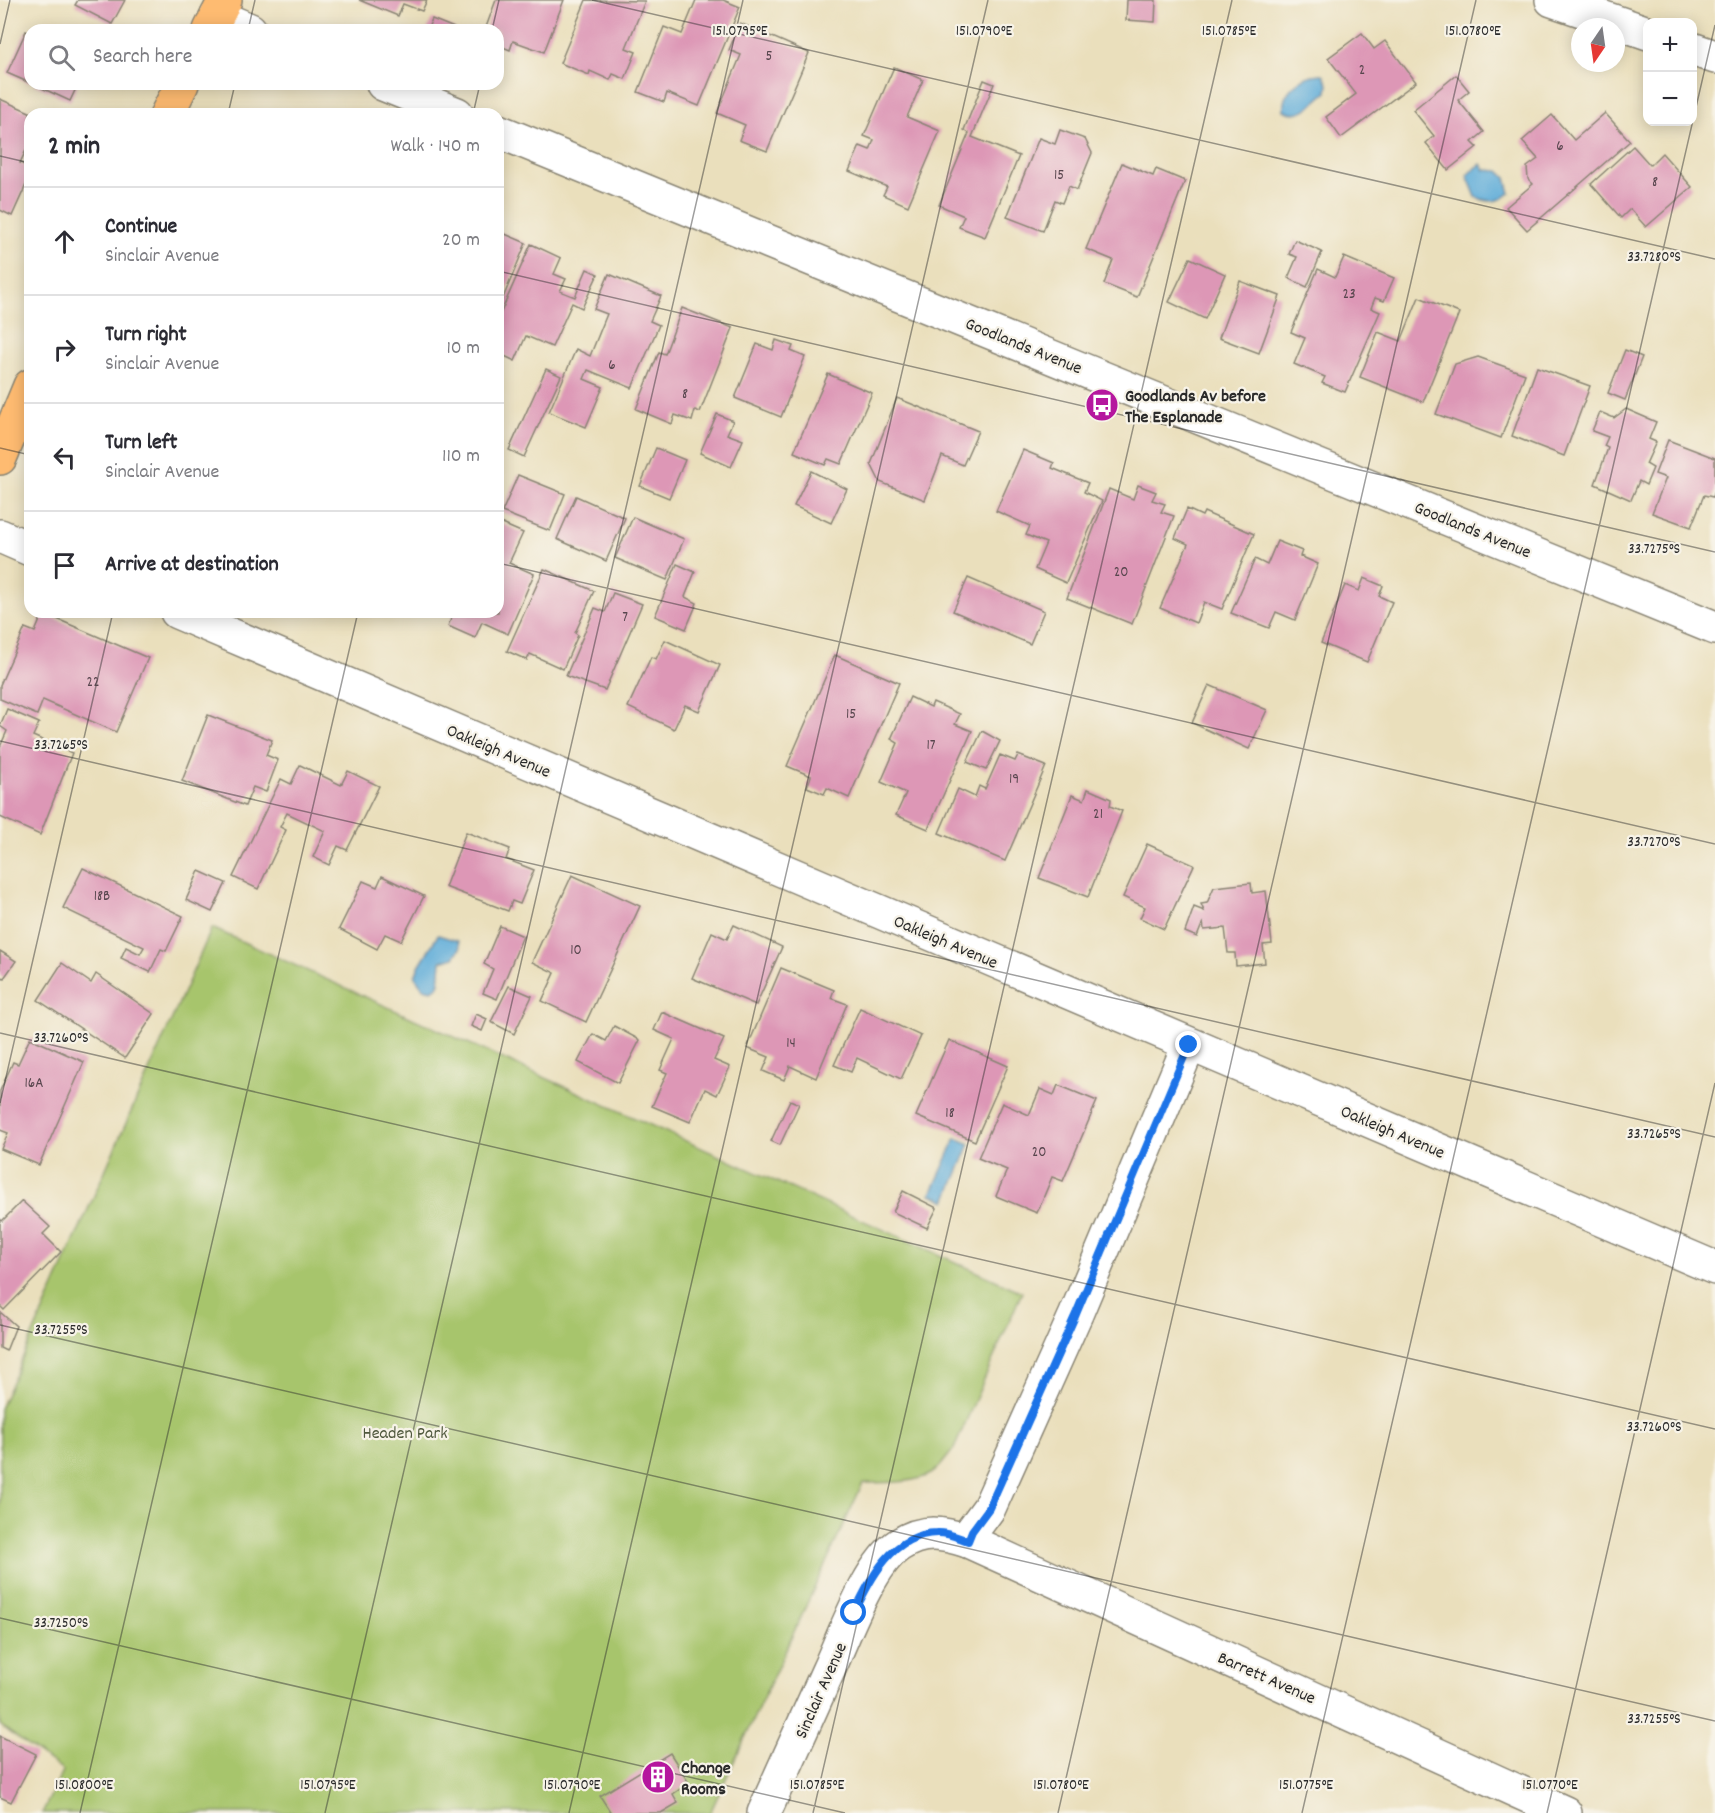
<!DOCTYPE html>
<html lang="en">
<head>
<meta charset="utf-8">
<style>
	:root { --surface:#fff; --page:#f2f2f3; --text:#2b2b33; --muted:#7c7c81; --line:#e1e1e2 }
	body { margin:0; font-family:Dekko,sans-serif; background:var(--page); color:var(--text) }
	.controls { position:absolute; right:18px; top:18px; display:grid; overflow:hidden; border-radius:12px; box-shadow:0 3px 15px #0003 }
	.controls button { width:54px; height:54px; display:grid; place-items:center; padding:0; border:0; border-bottom:2px solid var(--line); background:var(--surface); color:var(--text); font:30px sans-serif }
	.compass { position:absolute; left:1571px; top:18px; width:54px; height:54px; border-radius:50%; background:var(--surface); box-shadow:0 3px 15px #0003; rotate:193deg }
	.stop { position:absolute; width:18px; height:18px; margin:-14px; border:4px solid #1a73e8; border-radius:50%; background:#fff }
	.stop.end { background:#1a73e8; border-color:#fff; box-shadow:0 2px 6px #0008 }
	.list { margin:0; padding:0; list-style:none }
	h2 { display:flex; justify-content:space-between; align-items:center; height:78px; margin:0; padding:0 24px; font-size:26px }
	h2 small { font-size:20px; font-weight:400; color:var(--muted) }
	.list li { display:grid; grid-template-columns:39px 1fr auto; gap:18px; align-items:center; box-sizing:border-box; height:108px; padding:0 24px; border-top:2px solid var(--line) }
	.list b { display:block; font-size:22px; white-space:nowrap }
	.list p { margin:0; font-size:20px; white-space:nowrap; color:var(--muted) }
	.list em { font-size:20px; font-style:normal; color:var(--muted) }
	.icon { flex:none; width:33px; height:33px; fill:none; stroke:currentColor; stroke-width:2; stroke-linecap:round; stroke-linejoin:round }
	.map { position:relative; flex:none; width:1715px; height:1813px; overflow:hidden }
	.search { position:absolute; background:var(--surface); box-shadow:0 3px 15px #0003; left:24px; top:24px; width:480px; height:66px; display:flex; align-items:center; gap:15px; box-sizing:border-box; padding:0 21px; border-radius:18px; color:var(--muted); font-size:22px }
	.panel { position:absolute; background:var(--surface); box-shadow:0 3px 15px #0003; left:24px; top:108px; width:480px; height:510px; border-radius:18px }
	.map>svg:first-child { display:block }
	.green { fill:#a7c56c; stroke:#69784c; stroke-width:1.5 }
	.water { fill:#60add9; stroke:#466c82; stroke-width:1.5 }
	.building { fill:#dd97b6 }
	.lines { fill:none; stroke-linecap:round; stroke-linejoin:round }
	.minor-casing { stroke:#8a8574; stroke-width:36 }
	.major-casing { stroke:#8a8574; stroke-width:36 }
	.minor { stroke:#fff; stroke-width:33 }
	.major { stroke:#febb71; stroke-width:33 }
	.route { stroke:#1a73e8; stroke-width:8 }
	.ticks { fill:none; stroke:#2b2b2b; stroke-width:1.5; stroke-opacity:0.45 }
	.labels { text-anchor:middle; stroke-width:4.5; stroke-linejoin:round; paint-order:stroke }
	.number-label { font-size:15px; fill:#58464e }
	.street-label { font-size:18px; fill:#2b2b2b; stroke:#f7f3e8 }
	.poi-label { font-size:18px; font-weight:bold; fill:#2b2b2b; stroke:#f7f3e8; text-anchor:start }
	.park-label { font-size:18px; fill:#50593e; stroke:#f7f3e8 }
	.ticks-label { font-size:15px; text-anchor:middle; fill:#2b2b2b; stroke:#f7f3e8; stroke-width:4.5; stroke-linejoin:round; paint-order:stroke }
</style>
</head>
<body>
<div class="map">
<svg width="1715" height="1813" viewBox="0 0 1715 1813">
	<rect width="100%" height="100%" fill="#f7f3e8"/>
	<filter id="ink" filterUnits="userSpaceOnUse"><feTurbulence type="fractalNoise" baseFrequency=".0167" numOctaves="2"/><feDisplacementMap in="SourceGraphic" scale="12" xChannelSelector="R" yChannelSelector="G"/><feConvolveMatrix kernelMatrix="1 2 1 2 8 2 1 2 1" color-interpolation-filters="sRGB"/></filter>
	<filter id="wash" filterUnits="userSpaceOnUse"><feTurbulence type="fractalNoise" baseFrequency=".008" numOctaves="4" result="noise"/><feDisplacementMap in="SourceGraphic" scale="24" xChannelSelector="R" yChannelSelector="G"/><feGaussianBlur stdDeviation="1.35" result="paint"/><feColorMatrix in="noise" values="0 0 0 0 0 0 0 0 0 0 0 0 0 0 0 0 0 1.4 0 .05"/><feComposite in="paint" operator="in"/></filter>
	<g filter="url(#wash)">
		<rect width="100%" height="100%" fill="#eadfbc"/>
		<path class="green" d="M212,928L1022,1292L954,1449C947,1457 940,1469 931,1474C912,1484 884,1482 863,1483L710,1813H42L63,1771L0,1725V1409Z"/>
		<g class="water">
			<path d="M1323,74L1328,84L1327,92C1314,102 1301,120 1284,110C1281,91 1304,73 1323,74Z"/>
			<path d="M1481,164L1485,170L1499,171L1506,178L1510,193C1500,202 1488,203 1476,197L1467,175Z"/>
			<polygon points="438,935 458,941 460,948 454,957 441,961 439,985 432,990 423,988 415,977 419,966"/>
			<polygon points="956,1138 970,1144 946,1201 931,1194"/>
		</g>
		<g id="blocks">
			<g class="building">
				<polygon points="78,0 125,0 112,24 75,5"/>
				<polygon points="359,0 427,0 422,11 403,4 398,16"/>
				<polygon points="496,0 564,0 544,52 513,41 510,50 498,45 498,30 485,30"/>
				<polygon points="586,0 645,1 626,48 636,52 625,79 613,74 610,80 590,71 589,75 560,63"/>
				<polygon points="696,0 723,0 740,7 699,106 667,93 664,102 638,92 664,27 682,34"/>
				<polygon points="1127,0 1156,0 1155,22 1126,20"/>
				<polygon points="432,19 454,28 453,30 427,30"/>
				<polygon points="740,23 809,53 767,151 739,140 745,125 717,113 741,55 729,50"/>
				<polygon points="26,31 30,33 30,83 7,73"/>
				<polygon points="1362,33 1374,49 1385,41 1416,82 1341,138 1326,117 1356,94 1328,58"/>
				<polygon points="894,67 923,80 907,117 940,131 908,206 883,195 887,187 849,171 860,146 870,150 874,140 864,136"/>
				<polygon points="1456,75 1469,91 1458,100 1484,132 1472,142 1477,147 1448,170 1426,143 1434,136 1413,110"/>
				<polygon points="984,80 994,84 972,137 1019,156 985,237 959,227 964,216 939,205 969,133 964,130"/>
				<polygon points="33,84 78,84 70,101"/>
				<polygon points="0,99 34,114 30,114 30,142 20,163 30,168 30,176 12,216 0,210"/>
				<polygon points="1605,113 1630,141 1527,230 1506,207 1533,184 1528,179 1527,167 1538,159 1522,141 1552,115 1574,140"/>
				<polygon points="1060,130 1085,139 1092,153 1077,190 1069,186 1062,203 1055,200 1043,231 1007,217 1039,138 1055,144"/>
				<polygon points="1633,146 1650,165 1662,153 1692,187 1646,227 1630,209 1621,218 1591,184"/>
				<polygon points="1122,163 1153,176 1156,169 1185,181 1137,297 1104,284 1113,260 1086,249"/>
				<polygon points="498,231 526,243 498,310"/>
				<polygon points="1295,240 1322,252 1307,287 1288,278 1297,257 1289,254"/>
				<polygon points="531,244 561,258 554,274 566,279 560,291 575,297 587,269 598,274 582,308 572,303 552,347 526,336 515,361 498,353 498,319"/>
				<polygon points="1344,257 1394,278 1384,301 1375,298 1371,308 1380,312 1345,392 1322,383 1325,377 1294,364 1305,338 1291,332 1318,269 1335,277"/>
				<polygon points="1190,258 1225,274 1205,319 1169,302"/>
				<polygon points="609,274 661,296 650,321 659,325 632,388 588,370 584,379 603,387 586,427 549,412 576,349 590,356 607,314 594,309"/>
				<polygon points="1240,281 1280,296 1259,353 1219,338"/>
				<polygon points="1419,297 1459,313 1423,402 1360,377 1378,332 1401,341"/>
				<polygon points="682,308 733,328 700,412 695,410 692,421 675,415 672,424 636,409 659,352 665,354"/>
				<polygon points="776,340 793,346 791,351 805,357 781,417 735,398 757,344 773,350"/>
				<polygon points="1625,350 1642,357 1625,400 1608,393"/>
				<polygon points="1478,357 1525,374 1501,438 1436,414 1455,364"/>
				<polygon points="1537,367 1590,386 1564,456 1512,436"/>
				<polygon points="546,369 561,376 524,457 509,450"/>
				<polygon points="828,374 872,393 841,464 828,459 825,465 794,452"/>
				<polygon points="897,398 978,431 963,465 942,456 925,500 880,482 871,464"/>
				<polygon points="1626,409 1656,422 1649,439 1656,442 1646,464 1653,468 1646,485 1639,481 1631,500 1595,484 1608,448 1604,446 1608,437 1592,431 1600,412 1614,418"/>
				<polygon points="717,414 733,421 727,434 743,440 731,467 700,453"/>
				<polygon points="1668,440 1715,458 1715,491 1713,497 1704,495 1691,527 1652,513 1666,478 1655,474"/>
				<polygon points="656,448 685,460 669,498 640,486"/>
				<polygon points="1023,450 1054,463 1052,468 1088,483 1084,492 1102,501 1066,583 1035,569 1046,543 1026,535 1030,526 996,511"/>
				<polygon points="811,471 847,489 831,523 794,506"/>
				<polygon points="518,475 565,494 550,531 502,512"/>
				<polygon points="1138,485 1156,492 1152,500 1165,504 1161,512 1174,516 1132,624 1067,598 1109,489 1133,499"/>
				<polygon points="576,496 625,518 606,561 557,539"/>
				<polygon points="1187,509 1202,516 1204,512 1254,534 1222,609 1204,602 1196,623 1160,608 1188,544 1175,538"/>
				<polygon points="633,517 684,539 667,580 615,558"/>
				<polygon points="498,522 523,533 509,563 534,574 508,634 482,622 475,638 448,626 454,612 498,612"/>
				<polygon points="1277,541 1302,551 1300,556 1318,564 1295,620 1276,612 1269,628 1231,613 1255,559 1267,565"/>
				<polygon points="677,564 695,572 685,597 697,603 686,629 655,616"/>
				<polygon points="544,569 594,591 575,633 578,635 563,669 530,654 527,660 507,651"/>
				<polygon points="968,578 1044,611 1030,644 953,611"/>
				<polygon points="1364,578 1383,586 1379,596 1392,602 1367,662 1321,643 1345,585 1359,591"/>
				<polygon points="613,593 642,604 605,690 566,676 595,608 605,612"/>
				<polygon points="43,613 148,658 116,732 43,700 37,715 0,699 0,685 25,628 35,632"/>
				<polygon points="665,640 720,665 699,711 685,705 674,729 628,707 651,657 656,659"/>
				<polygon points="835,655 899,683 849,798 827,788 824,794 807,787 811,776 787,766"/>
				<polygon points="1209,685 1267,710 1249,749 1192,723"/>
				<polygon points="910,697 931,707 933,702 960,714 955,724 972,731 928,829 896,815 906,793 881,782 898,743 891,739"/>
				<polygon points="7,709 39,723 33,736 72,753 40,835 0,817 0,747 7,731 0,726"/>
				<polygon points="208,715 272,740 266,755 278,760 266,792 253,787 245,806 182,781"/>
				<polygon points="982,731 1000,741 986,770 967,762"/>
				<polygon points="1000,755 1015,761 1018,755 1046,766 1005,861 939,833 958,789 975,797 979,786 985,789"/>
				<polygon points="300,765 341,785 348,771 379,786 347,850 338,846 329,865 313,857 325,831 287,813 280,827 286,830 258,889 233,877 281,779 291,784"/>
				<polygon points="1088,789 1111,799 1110,806 1122,811 1088,897 1039,878 1072,795 1084,800"/>
				<polygon points="466,832 510,849 506,859 534,870 520,904 512,901 508,911 445,887"/>
				<polygon points="1147,844 1194,865 1164,929 1140,918 1145,907 1123,897"/>
				<polygon points="83,868 183,916 166,951 161,949 150,972 121,958 126,947 140,954 144,947 63,908"/>
				<polygon points="199,871 226,883 212,912 186,900"/>
				<polygon points="572,875 640,906 586,1022 542,1001 555,973 532,962"/>
				<polygon points="382,876 424,896 401,941 385,934 377,949 339,929 363,881 377,887"/>
				<polygon points="1251,883 1252,893 1266,891 1272,944 1263,945 1265,963 1236,966 1235,953 1228,953 1225,928 1204,930 1203,922 1197,937 1185,932 1194,907 1204,911 1201,904 1207,903 1214,887"/>
				<polygon points="734,925 782,947 756,1005 692,978 712,932 727,939"/>
				<polygon points="500,926 523,936 497,999 483,993 493,969 484,964"/>
				<polygon points="0,951 16,961 4,978 0,976"/>
				<polygon points="62,963 91,983 96,974 154,1014 125,1058 38,1000"/>
				<polygon points="781,968 834,990 831,998 847,1004 816,1078 790,1066 784,1080 763,1071 769,1057 747,1048"/>
				<polygon points="509,986 532,996 514,1034 491,1022"/>
				<polygon points="860,1008 921,1036 901,1079 857,1058 851,1072 834,1065"/>
				<polygon points="662,1012 724,1039 714,1060 730,1067 717,1095 705,1089 690,1122 652,1106 667,1073 660,1070 674,1039 654,1030"/>
				<polygon points="476,1014 487,1019 482,1031 471,1026"/>
				<polygon points="614,1026 640,1040 618,1083 578,1062 593,1034 606,1041"/>
				<polygon points="30,1038 84,1062 39,1165 1,1149 8,1133 0,1130 0,1091 13,1062 18,1064"/>
				<polygon points="949,1040 1008,1066 975,1141 916,1116"/>
				<polygon points="1058,1085 1097,1101 1063,1181 1052,1177 1037,1213 996,1196 1007,1170 978,1158 1002,1103 1029,1115 1040,1089 1054,1095"/>
				<polygon points="790,1100 799,1104 780,1145 771,1141"/>
				<polygon points="903,1191 937,1208 927,1228 893,1212"/>
				<polygon points="22,1201 50,1227 43,1234 61,1252 4,1310 0,1306 0,1219 2,1221"/>
				<polygon points="0,1312 16,1326 6,1351 0,1348"/>
				<polygon points="0,1736 36,1754 11,1802 0,1797"/>
				<polygon points="670,1753 689,1783 673,1794 678,1803 661,1813 611,1813 600,1796"/>
			</g>
		</g>
	</g>
	<g filter="url(#ink)">
		<use href="#blocks" fill-opacity="0" stroke="#8a8574" stroke-width="1.5"/>
		<g class="lines">
			<g class="minor-casing">
				<g id="minor">
					<polyline points="1552,0 1648,33"/>
					<polyline points="217,16 250,30"/>
					<polyline points="1692,49 1715,57"/>
					<polyline points="383,84 457,114"/>
					<polyline points="498,131 1715,628"/>
					<polyline points="0,536 30,549"/>
					<polyline points="177,612 1715,1268"/>
					<polyline points="968,1541 1565,1813"/>
					<path d="M764,1813C785,1766 806,1719 828,1671C843,1639 869,1564 899,1545C923,1529 943,1533 968,1541L972,1531L989,1508L1076,1314L1189,1045"/>
				</g>
			</g>
			<g class="major-casing">
				<g id="major">
					<polyline points="210,30 225,0"/>
					<polyline points="167,114 182,84"/>
					<polyline points="0,458 30,386"/>
				</g>
			</g>
			<use href="#minor" class="minor"/>
			<use href="#major" class="major"/>
		</g>
	</g>
	<g class="lines" filter="url(#ink)">
		<path class="route" d="M854,1613C871,1578 892,1534 937,1533C947,1532 959,1538 968,1541L972,1531L989,1508L1076,1314L1189,1045"/>
	</g>
	<path class="ticks" d="M592,0L1715,259M248,30L255,0M492,30L499,0M0,44L10,0M228,114L235,84M473,114L480,84M0,156L30,163M498,271L1715,552M0,448L30,455M498,563L1715,844M0,741L1715,1137M0,1033L1715,1429M0,1103L113,612M0,1325L1715,1721M0,1618L845,1813M80,1813L358,612M325,1813L743,0M569,1813L988,0M813,1813L1232,0M1058,1813L1476,0M1302,1813L1715,25M1547,1813L1715,1083"/>
	<defs>
		<g id="bus-disc" transform="scale(1.725)"><circle r="9.5" fill="#b5179e" stroke="#f7f3e8"/><path d="M-5-6H5V4H4V6H2V4H-2V6H-4V4H-5ZM-3.5-4V0h7V-4ZM-3.5 1.2v1.5H-2V1.2ZM2 1.2v1.5H3.5V1.2Z" fill="#fff"/></g>
		<g id="building-disc" transform="scale(1.725)"><circle r="9.5" fill="#b5179e" stroke="#f7f3e8"/><path d="M-4-6H4V6H1V3H-1V6H-4ZM-2.5-4.3h1.7v1.8h-1.7ZM.8-4.3h1.7v1.8H.8ZM-2.5-1h1.7V.8h-1.7ZM.8-1h1.7V.8H.8Z" fill="#fff"/></g>
	</defs>
	<g fill-rule="evenodd">
		<use href="#bus-disc" x="1102" y="405"/>
		<use href="#building-disc" x="658" y="1777"/>
	</g>
	<g class="labels">
		<g class="number-label">
			<text x="769" y="60">5</text>
			<text x="1362" y="74">2</text>
			<text x="1560" y="150">6</text>
			<text x="1059" y="179">15</text>
			<text x="1655" y="186">8</text>
			<text x="1349" y="298">23</text>
			<text x="612" y="369">6</text>
			<text x="685" y="398">8</text>
			<text x="1121" y="576">20</text>
			<text x="625" y="621">7</text>
			<text x="93" y="686">22</text>
			<text x="851" y="718">15</text>
			<text x="931" y="749">17</text>
			<text x="1014" y="783">19</text>
			<text x="1098" y="818">21</text>
			<text x="102" y="900">18B</text>
			<text x="576" y="954">10</text>
			<text x="791" y="1047">14</text>
			<text x="34" y="1087">16A</text>
			<text x="950" y="1117">18</text>
			<text x="1039" y="1156">20</text>
		</g>
		<g class="street-label">
			<text transform="translate(1024 345) rotate(22)" y="6">Goodlands Avenue</text>
			<text transform="translate(1473 529) rotate(22)" y="6">Goodlands Avenue</text>
			<text transform="translate(499 750) rotate(23)" y="6">Oakleigh Avenue</text>
			<text transform="translate(946 941) rotate(23)" y="6">Oakleigh Avenue</text>
			<text transform="translate(1393 1131) rotate(23)" y="6">Oakleigh Avenue</text>
			<text transform="translate(1267 1677) rotate(24)" y="6">Barrett Avenue</text>
			<text transform="translate(820 1690) rotate(-66)" y="6">Sinclair Avenue</text>
		</g>
		<g class="poi-label">
			<text x="1125" y="401">Goodlands Av before<tspan x="1125" dy="21">The Esplanade</tspan></text>
			<text x="681" y="1773">Change<tspan x="681" dy="21">Rooms</tspan></text>
		</g>
		<g class="park-label">
			<text x="405" y="1438">Headen Park</text>
		</g>
	</g>
	<g class="ticks-label">
		<text x="740" y="35">151.0795°E</text>
		<text x="984" y="35">151.0790°E</text>
		<text x="1229" y="35">151.0785°E</text>
		<text x="1473" y="35">151.0780°E</text>
		<text x="1654" y="261">33.7280°S</text>
		<text x="1654" y="553">33.7275°S</text>
		<text x="61" y="749">33.7265°S</text>
		<text x="1654" y="846">33.7270°S</text>
		<text x="61" y="1042">33.7260°S</text>
		<text x="1654" y="1138">33.7265°S</text>
		<text x="61" y="1334">33.7255°S</text>
		<text x="1654" y="1431">33.7260°S</text>
		<text x="61" y="1627">33.7250°S</text>
		<text x="1654" y="1723">33.7255°S</text>
		<text x="84" y="1789">151.0800°E</text>
		<text x="328" y="1789">151.0795°E</text>
		<text x="572" y="1789">151.0790°E</text>
		<text x="817" y="1789">151.0785°E</text>
		<text x="1061" y="1789">151.0780°E</text>
		<text x="1306" y="1789">151.0775°E</text>
		<text x="1550" y="1789">151.0770°E</text>
	</g>
</svg>
<div class="controls">
<button>+</button>
<button>−</button>
</div>
<svg class="compass" viewBox="-18 -18 36 36"><path d="M0-13l5 13h-10z" fill="#e53935"/><path d="M0 13l5-13h-10z" fill="#7c7c81"/></svg>
<div class="stop" style="left:854px;top:1613px"></div>
<div class="stop end" style="left:1189px;top:1045px"></div>
<div class="search"><svg class="icon" aria-label="search" viewBox="0 0 24 24"><circle cx="10" cy="10" r="6"/><path d="M15 15l6 6"/></svg>Search here</div>
<section class="panel">
<h2>2 min<small>Walk · 140 m</small></h2>
<ul class="list">
<li><svg class="icon" aria-label="ahead" viewBox="0 0 24 24"><path d="M12 20V5M6 11l6-6 6 6"/></svg><div><b>Continue</b><p>Sinclair Avenue</p></div><em>20 m</em></li>
<li><svg class="icon" aria-label="right" viewBox="0 0 24 24"><path d="M7 20v-9h11M14 6l5 5-5 5"/></svg><div><b>Turn right</b><p>Sinclair Avenue</p></div><em>10 m</em></li>
<li><svg class="icon" aria-label="left" viewBox="0 0 24 24"><path d="M17 20v-9H6M10 6l-5 5 5 5"/></svg><div><b>Turn left</b><p>Sinclair Avenue</p></div><em>110 m</em></li>
<li><svg class="icon" aria-label="arrive" viewBox="0 0 24 24"><path d="M6 21V4h12l-3 4 3 4H6"/></svg><div><b>Arrive at destination</b></div></li>
</ul>
</section>
</div>
</body>
</html>
